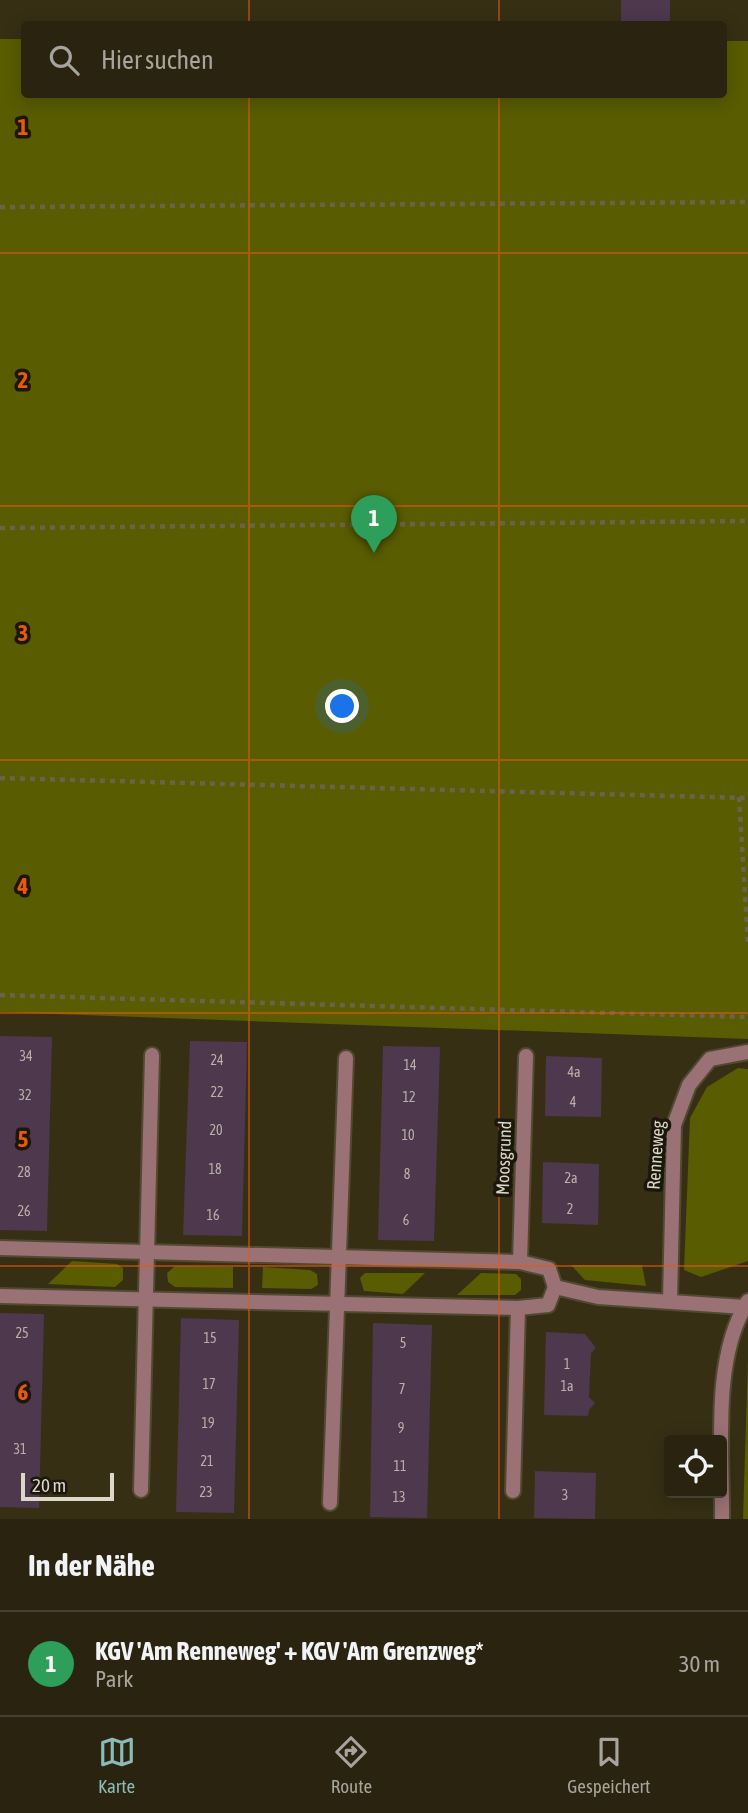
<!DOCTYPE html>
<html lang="de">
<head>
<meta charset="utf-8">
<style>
	:root { --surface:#29230f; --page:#352f1d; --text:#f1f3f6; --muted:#a5a49e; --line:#45402f; --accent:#8bbbb9 }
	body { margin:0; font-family:"Asap Condensed",sans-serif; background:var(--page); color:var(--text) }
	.controls { position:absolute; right:21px; bottom:21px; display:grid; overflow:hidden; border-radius:7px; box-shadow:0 4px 18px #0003 }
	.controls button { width:63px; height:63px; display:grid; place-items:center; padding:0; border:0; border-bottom:2px solid var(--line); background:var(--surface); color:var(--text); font:35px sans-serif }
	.scale { position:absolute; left:21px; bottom:18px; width:93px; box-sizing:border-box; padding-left:7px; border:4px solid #dcd8c8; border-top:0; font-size:19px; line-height:24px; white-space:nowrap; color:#dcd8c8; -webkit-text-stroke:5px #1b170c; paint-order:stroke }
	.you { position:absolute; left:343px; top:707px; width:24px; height:24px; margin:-18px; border:5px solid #fff; border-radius:50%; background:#1a73e8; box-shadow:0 0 0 10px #1a73e833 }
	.badge { display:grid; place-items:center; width:46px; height:46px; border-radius:50%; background:var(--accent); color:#fff; font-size:23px; font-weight:700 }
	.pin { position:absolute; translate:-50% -58px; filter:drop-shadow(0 2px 4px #0008) }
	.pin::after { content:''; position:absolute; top:37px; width:24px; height:21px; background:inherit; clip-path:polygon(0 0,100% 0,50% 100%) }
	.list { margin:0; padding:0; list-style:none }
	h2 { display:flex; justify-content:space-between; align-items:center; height:91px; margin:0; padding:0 28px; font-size:30px }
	h2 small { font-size:23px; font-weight:400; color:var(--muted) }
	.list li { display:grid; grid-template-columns:46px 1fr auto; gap:21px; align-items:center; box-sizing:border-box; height:105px; padding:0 28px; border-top:2px solid var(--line) }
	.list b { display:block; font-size:26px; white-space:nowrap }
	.list p { margin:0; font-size:23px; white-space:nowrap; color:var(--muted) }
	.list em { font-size:23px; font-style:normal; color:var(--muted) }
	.icon { flex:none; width:38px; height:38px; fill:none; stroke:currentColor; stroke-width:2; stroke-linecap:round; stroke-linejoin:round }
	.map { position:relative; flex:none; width:748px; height:1519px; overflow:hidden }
	.search { position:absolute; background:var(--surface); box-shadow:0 4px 18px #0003; left:21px; right:21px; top:21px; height:77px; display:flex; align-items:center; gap:18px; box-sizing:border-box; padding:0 24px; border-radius:7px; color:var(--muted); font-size:26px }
	.sheet { height:196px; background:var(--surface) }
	nav { display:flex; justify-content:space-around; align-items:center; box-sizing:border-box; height:98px; border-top:2px solid var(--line); background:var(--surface); font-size:19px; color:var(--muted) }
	nav a { display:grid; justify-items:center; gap:4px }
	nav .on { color:var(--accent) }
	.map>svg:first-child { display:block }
	.green { fill:#595c01 }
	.building { fill:#4d384d }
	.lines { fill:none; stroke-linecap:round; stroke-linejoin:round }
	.minor-casing { stroke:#514a31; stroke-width:18 }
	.path { stroke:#6a634c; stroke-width:4.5; stroke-dasharray:5 5; stroke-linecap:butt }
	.minor { stroke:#9a7174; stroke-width:14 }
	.grid { fill:none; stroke:#e8590c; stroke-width:2; stroke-opacity:0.55 }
	.labels { text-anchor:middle; stroke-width:7; stroke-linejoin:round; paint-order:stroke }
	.number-label { font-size:14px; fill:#b8b0a9 }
	.street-label { font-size:18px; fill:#dcd8c8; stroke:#1b170c }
	.grid-label { font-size:23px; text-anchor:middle; font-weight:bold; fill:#e8590c; stroke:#1b170c; stroke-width:7; stroke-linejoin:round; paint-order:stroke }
</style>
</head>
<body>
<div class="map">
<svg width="748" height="1519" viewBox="0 0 748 1519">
	<rect width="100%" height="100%" fill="#372f14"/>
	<g class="green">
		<polygon points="0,39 24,39 24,94 724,94 724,41 748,41 748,1039 0,1012"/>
		<polygon points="738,1068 748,1069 748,1261 701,1277 684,1270 690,1118 707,1087"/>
		<polygon points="72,1261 117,1264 123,1268 123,1280 115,1287 48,1284"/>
		<polygon points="571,1265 642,1265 646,1286 585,1280"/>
		<polygon points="175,1266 233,1267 233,1288 175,1287 168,1282 167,1273"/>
		<polygon points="263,1267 310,1270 317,1274 318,1285 311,1289 262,1288"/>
		<polygon points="365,1273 425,1273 403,1294 364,1291 360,1278"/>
		<polygon points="481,1273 516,1274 521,1279 521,1290 515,1295 457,1295"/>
		<polygon points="748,1358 748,1519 743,1519"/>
	</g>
	<g class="building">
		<rect x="621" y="0" width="49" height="24"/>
		<polygon points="0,1036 52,1037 47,1231 0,1230"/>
		<polygon points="190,1041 247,1042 242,1236 183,1235"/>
		<polygon points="383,1046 440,1047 434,1241 378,1240"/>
		<polygon points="546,1056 602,1058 601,1117 545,1116"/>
		<polygon points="543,1162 599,1164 598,1225 542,1223"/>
		<polygon points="0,1313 44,1314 39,1508 0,1507"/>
		<polygon points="181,1318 239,1320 234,1513 176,1512"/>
		<polygon points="373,1323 432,1325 427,1518 370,1517"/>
		<polygon points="546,1332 585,1334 596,1348 591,1353 589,1397 595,1403 589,1410 588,1416 544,1415"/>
		<polygon points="535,1471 596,1473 595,1519 534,1518"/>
	</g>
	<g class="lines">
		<g class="minor-casing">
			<g id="minor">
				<polyline points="0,1248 520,1262 549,1269 555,1287 548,1305 518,1308 0,1296"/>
				<polyline points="520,1262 526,1056"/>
				<polyline points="555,1287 598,1297 744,1307"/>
				<polyline points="670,1301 674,1125 689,1085 710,1059 748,1052"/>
				<polyline points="141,1490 152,1055"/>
				<polyline points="513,1491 518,1308"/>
				<polyline points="330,1503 346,1058"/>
				<path d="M722,1519C723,1453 711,1359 748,1301"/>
			</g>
		</g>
		<g class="path">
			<polyline points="0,207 748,202"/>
			<polyline points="0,528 748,521"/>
			<polyline points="0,778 748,798"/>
			<polyline points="739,797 748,943"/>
			<polyline points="0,995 748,1017"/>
		</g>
		<use href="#minor" class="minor"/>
	</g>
	<path class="grid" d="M249,0V24M499,0V24M249,94V1519M499,94V1519M0,253H748M0,506H748M0,760H748M0,1013H748M0,1266H748"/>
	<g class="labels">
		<g class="number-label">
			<text x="26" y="1061">34</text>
			<text x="217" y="1065">24</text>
			<text x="410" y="1070">14</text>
			<text x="574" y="1077">4a</text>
			<text x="217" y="1097">22</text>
			<text x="25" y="1100">32</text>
			<text x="409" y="1102">12</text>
			<text x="573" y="1107">4</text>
			<text x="216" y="1135">20</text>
			<text x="408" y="1140">10</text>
			<text x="215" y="1174">18</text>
			<text x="24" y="1177">28</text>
			<text x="407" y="1179">8</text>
			<text x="571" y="1183">2a</text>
			<text x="570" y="1214">2</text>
			<text x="24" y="1216">26</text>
			<text x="213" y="1220">16</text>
			<text x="406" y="1225">6</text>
			<text x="22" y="1338">25</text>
			<text x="210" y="1343">15</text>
			<text x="403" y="1348">5</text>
			<text x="567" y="1369">1</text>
			<text x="209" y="1389">17</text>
			<text x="567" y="1391">1a</text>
			<text x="402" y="1394">7</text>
			<text x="208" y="1428">19</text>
			<text x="401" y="1433">9</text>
			<text x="20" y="1454">31</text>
			<text x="207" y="1466">21</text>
			<text x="400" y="1471">11</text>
			<text x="206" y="1497">23</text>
			<text x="565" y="1500">3</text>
			<text x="399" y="1502">13</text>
		</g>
		<g class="street-label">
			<text transform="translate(656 1155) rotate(-86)" y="6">Renneweg</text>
			<text transform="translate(504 1158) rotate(-88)" y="6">Moosgrund</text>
		</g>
	</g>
	<g class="grid-label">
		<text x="23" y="135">1</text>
		<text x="23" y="388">2</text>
		<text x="23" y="641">3</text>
		<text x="23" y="894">4</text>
		<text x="23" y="1147">5</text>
		<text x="23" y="1400">6</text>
	</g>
</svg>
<div class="controls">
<button><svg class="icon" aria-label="locate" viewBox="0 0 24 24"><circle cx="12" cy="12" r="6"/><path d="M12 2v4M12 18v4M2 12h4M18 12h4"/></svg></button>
</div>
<div class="scale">20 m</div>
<div class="you"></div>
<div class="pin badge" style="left:374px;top:553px;background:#2e9e5b">1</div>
<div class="search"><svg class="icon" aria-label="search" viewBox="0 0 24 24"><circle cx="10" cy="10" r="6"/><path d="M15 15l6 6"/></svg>Hier suchen</div>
</div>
<section class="sheet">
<h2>In der Nähe<small></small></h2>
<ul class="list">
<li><span class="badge" style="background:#2e9e5b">1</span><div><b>KGV 'Am Renneweg' + KGV 'Am Grenzweg*</b><p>Park</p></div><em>30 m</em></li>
</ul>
</section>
<nav>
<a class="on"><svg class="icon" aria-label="map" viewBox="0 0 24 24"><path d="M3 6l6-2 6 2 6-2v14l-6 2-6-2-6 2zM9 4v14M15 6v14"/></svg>Karte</a>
<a><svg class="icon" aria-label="directions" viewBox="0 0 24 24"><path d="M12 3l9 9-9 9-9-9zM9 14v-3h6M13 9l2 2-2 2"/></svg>Route</a>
<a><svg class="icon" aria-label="saved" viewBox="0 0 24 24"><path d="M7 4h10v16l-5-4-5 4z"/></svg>Gespeichert</a>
</nav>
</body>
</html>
